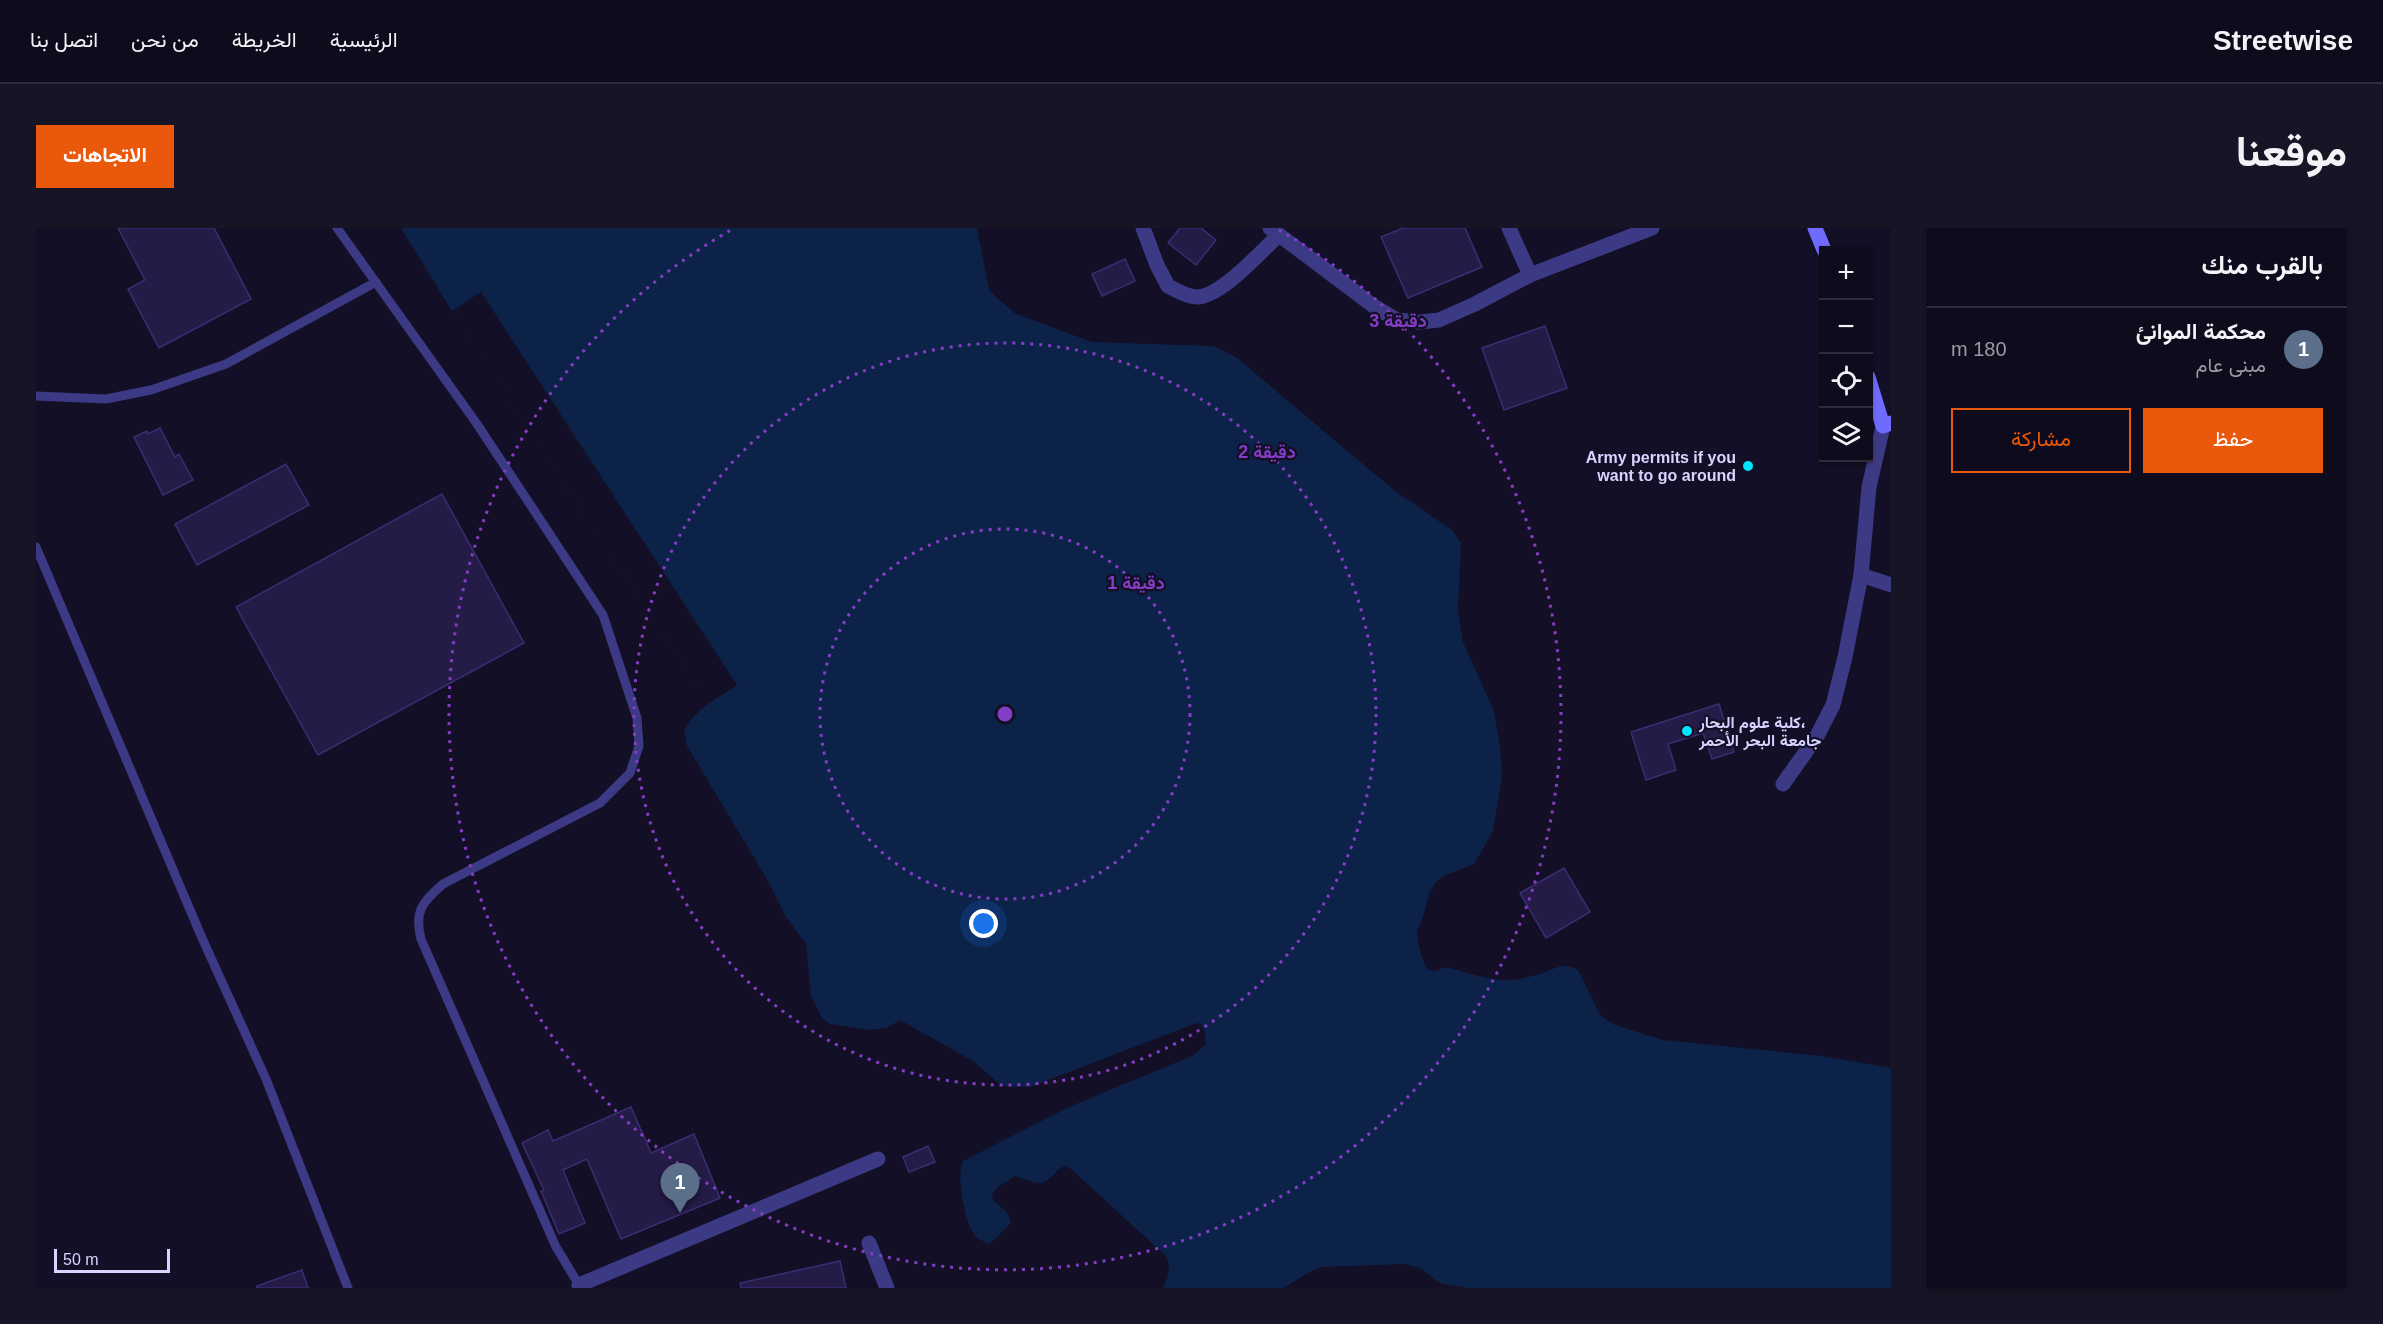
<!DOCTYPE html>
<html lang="ar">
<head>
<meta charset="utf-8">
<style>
	:root { --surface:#0e0b1c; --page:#171425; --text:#f1f3f6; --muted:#9b9ba3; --line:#2e2b3b; --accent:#ea580c }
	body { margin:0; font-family:Arial,Vazirmatn,sans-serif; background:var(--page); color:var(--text); direction:rtl }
	.controls { position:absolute; right:18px; top:18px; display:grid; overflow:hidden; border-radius:0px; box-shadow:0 2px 4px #0004 }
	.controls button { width:54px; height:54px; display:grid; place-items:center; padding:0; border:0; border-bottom:2px solid var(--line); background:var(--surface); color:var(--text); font:30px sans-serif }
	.scale { position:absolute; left:18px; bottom:15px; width:116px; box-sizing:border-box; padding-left:6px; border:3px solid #d9d4ff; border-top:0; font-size:16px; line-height:21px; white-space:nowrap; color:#d9d4ff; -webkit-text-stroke:4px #130f26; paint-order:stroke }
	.you { position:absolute; left:948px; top:696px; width:21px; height:21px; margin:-15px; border:4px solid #fff; border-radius:50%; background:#1a73e8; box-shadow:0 0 0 9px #1a73e833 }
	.badge { display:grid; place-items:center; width:39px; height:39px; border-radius:50%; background:var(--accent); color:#fff; font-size:20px; font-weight:700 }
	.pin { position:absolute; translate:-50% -50px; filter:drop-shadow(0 2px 3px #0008) }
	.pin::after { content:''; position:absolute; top:32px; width:21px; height:18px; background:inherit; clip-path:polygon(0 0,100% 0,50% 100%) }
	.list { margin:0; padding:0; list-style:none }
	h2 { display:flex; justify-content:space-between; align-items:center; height:78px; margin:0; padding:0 24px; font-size:26px }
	h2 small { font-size:20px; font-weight:400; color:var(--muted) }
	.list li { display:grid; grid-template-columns:39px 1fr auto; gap:18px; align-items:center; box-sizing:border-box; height:84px; padding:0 24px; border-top:2px solid var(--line) }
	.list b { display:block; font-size:22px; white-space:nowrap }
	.list p { margin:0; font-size:20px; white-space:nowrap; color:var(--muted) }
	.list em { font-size:20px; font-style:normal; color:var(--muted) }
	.actions { display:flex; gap:12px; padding:18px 24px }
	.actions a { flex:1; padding:14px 0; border:2px solid var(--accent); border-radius:0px; text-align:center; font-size:21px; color:var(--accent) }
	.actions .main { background:var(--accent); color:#fff }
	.icon { flex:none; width:33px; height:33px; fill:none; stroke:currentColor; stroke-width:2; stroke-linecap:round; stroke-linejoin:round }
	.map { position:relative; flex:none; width:1855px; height:1060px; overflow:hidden; direction:ltr; border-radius:0px }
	header { display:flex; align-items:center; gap:36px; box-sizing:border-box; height:84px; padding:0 30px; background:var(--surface); border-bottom:2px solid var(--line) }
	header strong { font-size:28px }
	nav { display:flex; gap:33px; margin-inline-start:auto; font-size:21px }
	.intro { display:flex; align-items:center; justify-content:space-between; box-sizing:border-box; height:144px; padding:0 36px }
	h1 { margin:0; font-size:42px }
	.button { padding:15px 27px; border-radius:0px; background:var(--accent); color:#fff; font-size:21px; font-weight:700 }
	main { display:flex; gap:36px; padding:0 36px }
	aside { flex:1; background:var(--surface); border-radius:0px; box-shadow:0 2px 4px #0004 }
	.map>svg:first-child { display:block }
	.water { fill:#0c2248 }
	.pier { fill:#130f26 }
	.building { fill:#241b47; stroke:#3b2d73; stroke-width:1.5 }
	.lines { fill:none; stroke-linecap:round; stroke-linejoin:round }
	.lane { stroke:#3d3a85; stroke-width:9 }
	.street { stroke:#3d3a85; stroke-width:15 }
	.secondary { stroke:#6f6bff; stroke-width:15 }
	.ring { fill:none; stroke:#843dc5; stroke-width:3; stroke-dasharray:3 6 }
	.poi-dot { fill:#00e5ff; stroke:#130f26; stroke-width:2 }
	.labels { text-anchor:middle; stroke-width:4.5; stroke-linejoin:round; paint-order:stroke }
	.poi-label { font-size:16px; font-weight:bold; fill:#d9d4ff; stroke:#130f26; text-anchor:end }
	.centre { fill:#843dc5; stroke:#130f26; stroke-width:3 }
	.ring-label { font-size:18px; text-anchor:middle; font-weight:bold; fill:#843dc5; stroke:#130f26; stroke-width:4.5; stroke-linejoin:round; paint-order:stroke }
</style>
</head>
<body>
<header>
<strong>Streetwise</strong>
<nav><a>الرئيسية</a><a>الخريطة</a><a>من نحن</a><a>اتصل بنا</a></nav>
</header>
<div class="intro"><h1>موقعنا</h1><a class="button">الاتجاهات</a></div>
<main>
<aside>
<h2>بالقرب منك<small></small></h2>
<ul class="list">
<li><span class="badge" style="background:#5c6f8a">1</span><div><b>محكمة الموانئ</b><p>مبنى عام</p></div><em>180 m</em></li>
</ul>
<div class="actions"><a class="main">حفظ</a><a>مشاركة</a></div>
</aside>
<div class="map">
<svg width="1855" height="1060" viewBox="0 0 1855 1060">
	<rect width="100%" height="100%" fill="#130f26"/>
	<path class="water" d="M365,0H941L953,62L978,85L1056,114L1177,118L1200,129L1359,263L1416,302L1425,315L1422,381L1427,414L1458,483L1464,518L1466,549L1457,603L1444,626L1438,636L1408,648L1400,654L1393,666L1386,692L1381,702C1381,711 1386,742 1396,743C1403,744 1406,738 1414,740C1432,745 1453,752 1472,752C1482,753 1494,748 1504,746C1519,741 1527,733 1542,742L1564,787L1579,797L1627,812L1785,828L1855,840V1060H1433L1403,1055L1384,1040L1368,1036L1286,1039L1277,1042L1247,1060H1126C1133,1051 1135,1038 1130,1028L1035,941L1028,938C1020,942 1016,950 1009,954C1003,958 986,950 979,948L962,959L956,966L957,972L971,984L975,995L954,1016C947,1014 939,1010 936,1003C928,988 920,948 927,933L1033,879L1158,827L1170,816L1168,800L1164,795L1158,796L994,859L966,858L937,833L864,792L851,800L832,802L794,796L786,790L775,768L770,716L750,689L732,653L651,518L648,502L657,489L672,476L416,83Z"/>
	<polygon class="pier" points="445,64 701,457 672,476 416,83"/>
	<g class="building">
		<polygon points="82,0 178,0 215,71 123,120 92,61 109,52"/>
		<polygon points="1144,0 1165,0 1180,12 1160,37 1132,15"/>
		<polygon points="1367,0 1429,0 1446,39 1372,70 1345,9"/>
		<polygon points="1089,31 1099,53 1066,68 1056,46"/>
		<polygon points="1509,98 1531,160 1468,182 1446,120"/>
		<polygon points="124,200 139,229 143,226 157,252 127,267 98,209 111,203 112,206"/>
		<polygon points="250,236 273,277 161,337 139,296"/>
		<polygon points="406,266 488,415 282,527 200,379"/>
		<polygon points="1683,476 1698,524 1676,531 1667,505 1632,516 1640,542 1610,552 1595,504"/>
		<polygon points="1528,640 1554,684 1510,710 1484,665"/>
		<polygon points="595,879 615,925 658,906 684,970 585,1011 551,931 527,942 549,995 523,1006 505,963 508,962 486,915 512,902 517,913"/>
		<polygon points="892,918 899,934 873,944 867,929"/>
		<polygon points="804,1033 810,1060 705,1060 704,1055"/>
		<polygon points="266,1042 272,1060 221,1060 221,1058"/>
	</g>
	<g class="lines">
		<g class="lane">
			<path d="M301,0L441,196L567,387L601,490L603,518L594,545L564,575L407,656C386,674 378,684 385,711L520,1019L543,1057"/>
			<polyline points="0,168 70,171 115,162 190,136 340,54"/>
			<polyline points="0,319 166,710 230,851 312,1060"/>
		</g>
		<g class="street">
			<path d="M1107,0L1121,37L1132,58C1141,63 1152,69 1162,69C1187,67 1224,24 1243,7"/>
			<polyline points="1234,0 1339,79 1361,92 1384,94 1403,92 1439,76 1494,47 1616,0"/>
			<polyline points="1473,0 1494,47"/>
			<polyline points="1847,198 1833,259 1825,347 1855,357"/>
			<polyline points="1747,556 1781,508 1797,477 1809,429 1825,347"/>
			<polyline points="833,1015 851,1060"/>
			<polyline points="543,1057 842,931"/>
		</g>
		<g class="secondary">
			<polyline points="1779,0 1788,22"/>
			<polyline points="1832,149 1847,198 1855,195"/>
		</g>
	</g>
	<g class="ring">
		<circle cx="969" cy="486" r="185"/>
		<circle cx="969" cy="486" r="371"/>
		<path d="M1243 2A556 556 0 1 1 695 2"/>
	</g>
	<g class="poi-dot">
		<circle cx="1712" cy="238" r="6"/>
		<circle cx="1651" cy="503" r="6"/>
	</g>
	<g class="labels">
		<g class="poi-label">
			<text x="1700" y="235">Army permits if you<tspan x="1700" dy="18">want to go around</tspan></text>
			<text x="1663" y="500" text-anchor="start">كلية علوم البحار،<tspan x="1663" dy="18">جامعة البحر الأحمر</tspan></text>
		</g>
	</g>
	<circle cx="969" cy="486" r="9" class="centre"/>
	<g class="ring-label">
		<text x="1362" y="99">3 دقيقة</text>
		<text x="1231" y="230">2 دقيقة</text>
		<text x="1100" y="361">1 دقيقة</text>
	</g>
</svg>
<div class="controls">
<button>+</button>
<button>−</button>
<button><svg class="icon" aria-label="locate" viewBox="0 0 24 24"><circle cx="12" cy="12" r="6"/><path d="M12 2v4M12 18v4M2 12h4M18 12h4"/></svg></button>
<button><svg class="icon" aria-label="layers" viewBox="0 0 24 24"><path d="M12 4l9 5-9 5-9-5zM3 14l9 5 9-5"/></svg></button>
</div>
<div class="scale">50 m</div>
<div class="you"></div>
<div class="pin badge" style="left:644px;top:985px;background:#5c6f8a">1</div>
</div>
</main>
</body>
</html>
